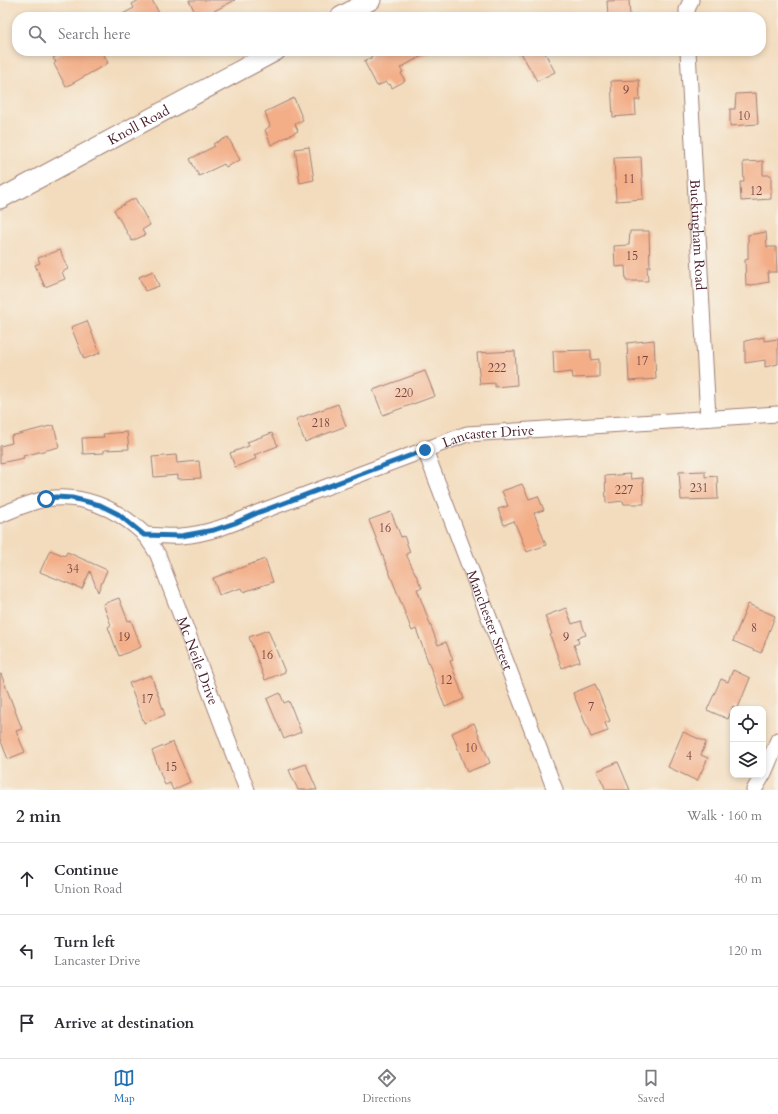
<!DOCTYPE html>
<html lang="en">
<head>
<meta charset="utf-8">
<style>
	:root { --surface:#fff; --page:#f7f7f7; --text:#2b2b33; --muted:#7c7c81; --line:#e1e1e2; --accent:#1f6fb2 }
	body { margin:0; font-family:Cardo,serif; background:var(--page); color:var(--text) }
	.controls { position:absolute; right:12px; bottom:12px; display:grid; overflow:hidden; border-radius:8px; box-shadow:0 2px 6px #0003 }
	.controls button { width:36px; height:36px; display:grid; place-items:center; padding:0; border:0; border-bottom:1px solid var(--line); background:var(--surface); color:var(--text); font:20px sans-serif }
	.stop { position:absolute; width:12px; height:12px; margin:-9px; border:3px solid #1f6fb2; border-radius:50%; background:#fff }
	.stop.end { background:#1f6fb2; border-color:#fff; box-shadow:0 1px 4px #0008 }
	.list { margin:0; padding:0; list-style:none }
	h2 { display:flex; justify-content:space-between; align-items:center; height:52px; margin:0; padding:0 16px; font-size:17px }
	h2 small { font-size:13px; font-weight:400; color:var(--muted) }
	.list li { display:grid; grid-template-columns:26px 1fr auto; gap:12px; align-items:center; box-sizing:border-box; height:72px; padding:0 16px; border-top:1px solid var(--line) }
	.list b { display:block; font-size:15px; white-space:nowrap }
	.list p { margin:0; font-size:13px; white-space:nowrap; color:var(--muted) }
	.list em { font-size:13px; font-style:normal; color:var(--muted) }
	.icon { flex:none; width:22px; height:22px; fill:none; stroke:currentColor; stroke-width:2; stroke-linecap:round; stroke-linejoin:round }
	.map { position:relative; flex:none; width:778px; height:790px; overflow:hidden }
	.search { position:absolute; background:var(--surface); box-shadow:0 2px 6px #0003; left:12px; right:12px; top:12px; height:44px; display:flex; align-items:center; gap:10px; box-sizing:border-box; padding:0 14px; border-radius:16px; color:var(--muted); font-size:15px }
	.sheet { height:268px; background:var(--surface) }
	nav { display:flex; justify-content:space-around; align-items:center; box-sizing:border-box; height:56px; border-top:1px solid var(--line); background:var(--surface); font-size:11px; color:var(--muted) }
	nav a { display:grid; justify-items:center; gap:2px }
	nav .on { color:var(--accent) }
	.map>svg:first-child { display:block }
	.building { fill:#f3ae88 }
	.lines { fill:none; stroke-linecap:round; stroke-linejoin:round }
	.minor-casing { stroke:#9e7e74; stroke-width:17 }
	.tertiary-casing { stroke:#9e7e74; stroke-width:21 }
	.minor { stroke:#fff; stroke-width:15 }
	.tertiary { stroke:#fff; stroke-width:19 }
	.route { stroke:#1f6fb2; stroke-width:5 }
	.labels { text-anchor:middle; stroke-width:3; stroke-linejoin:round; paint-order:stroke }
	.number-label { font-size:12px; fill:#744342 }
	.street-label { font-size:14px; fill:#4a1f2b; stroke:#f7f3e8 }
</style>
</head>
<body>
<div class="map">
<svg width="778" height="790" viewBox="0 0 778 790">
	<rect width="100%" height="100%" fill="#f7f3e8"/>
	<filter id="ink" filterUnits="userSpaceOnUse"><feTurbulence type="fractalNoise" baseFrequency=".025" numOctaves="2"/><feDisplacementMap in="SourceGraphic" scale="8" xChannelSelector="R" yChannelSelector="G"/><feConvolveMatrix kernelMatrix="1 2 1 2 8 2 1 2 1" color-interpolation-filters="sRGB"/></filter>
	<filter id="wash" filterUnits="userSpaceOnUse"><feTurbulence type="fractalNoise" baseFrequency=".012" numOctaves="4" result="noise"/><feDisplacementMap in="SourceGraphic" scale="16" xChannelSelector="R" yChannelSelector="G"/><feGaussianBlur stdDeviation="0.9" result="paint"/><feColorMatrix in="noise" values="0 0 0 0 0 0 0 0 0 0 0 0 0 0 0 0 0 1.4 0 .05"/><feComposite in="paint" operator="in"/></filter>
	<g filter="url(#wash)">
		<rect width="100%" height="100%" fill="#f3dcbd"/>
		<g id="blocks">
			<g class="building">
				<polygon points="139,0 152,0 161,17 117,17 134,8 132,4"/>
				<polygon points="189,0 235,0 203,17 197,17"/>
				<polygon points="629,0 630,17 608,17 607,1"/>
				<polygon points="66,51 102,51 108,63 66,87 54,64 56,62 53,58"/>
				<polygon points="372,51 431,51 400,68 403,72 401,73 405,81 392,88 390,84 388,85 386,82 377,86 364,61 371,58"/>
				<polygon points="520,51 544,51 555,72 537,81"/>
				<polygon points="639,80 640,100 635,100 636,115 613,117 611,81"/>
				<polygon points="756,93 758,124 730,126 730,109 735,109 736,94"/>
				<polygon points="294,98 303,120 295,124 298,131 271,145 265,130 270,126 265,112"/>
				<polygon points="228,137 240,160 226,167 224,164 199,176 190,159 215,146 213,144"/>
				<polygon points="309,147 314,180 300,183 295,149"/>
				<polygon points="641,157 643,199 616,201 614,158"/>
				<polygon points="763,161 763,175 771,175 771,199 741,201 740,182 744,182 743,162"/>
				<polygon points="135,198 150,225 142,230 145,235 132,241 114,210"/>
				<polygon points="630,231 649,231 650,267 647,267 648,281 626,281 625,266 615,267 614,246 629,245"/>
				<polygon points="766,232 767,247 776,247 777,272 768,272 769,282 746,286 745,260 748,259 748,235"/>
				<polygon points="60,250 68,269 62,272 65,279 45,287 35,265 40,263 38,258"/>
				<polygon points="153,271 159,286 145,291 139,277"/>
				<polygon points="87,321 100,353 84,359 71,327"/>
				<polygon points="764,337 764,341 778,339 778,364 765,367 765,360 745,363 745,341"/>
				<polygon points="654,340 656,379 629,381 627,343"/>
				<polygon points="591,350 591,360 599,359 599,377 573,378 572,372 554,374 553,351"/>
				<polygon points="515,351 517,385 495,387 495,383 480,384 477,353"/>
				<polygon points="425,371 435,396 383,415 373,390"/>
				<polygon points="338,404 346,426 305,442 296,419"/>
				<polygon points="54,425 59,447 23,456 24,458 0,463 0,446 12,443 11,436"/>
				<polygon points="127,432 129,449 104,450 104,453 83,454 82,438 104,437 103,434"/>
				<polygon points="272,433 278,446 254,455 256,459 235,467 230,453 249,446 247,442"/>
				<polygon points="176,455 177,463 199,461 201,478 178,479 178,475 154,477 152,457"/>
				<polygon points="705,471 705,477 717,476 718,499 681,500 679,472"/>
				<polygon points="630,474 631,479 643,478 644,504 624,504 623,501 606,503 605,476"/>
				<polygon points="522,484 529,499 538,496 544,510 534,513 546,545 527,552 514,521 504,525 498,509 508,506 502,491"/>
				<polygon points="391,512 401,537 404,536 410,552 406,554 422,588 417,589 438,645 446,642 453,660 450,661 464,699 445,707 416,629 412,631 369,520"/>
				<polygon points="50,550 65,556 67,552 107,570 98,592 90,571 82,589 40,572"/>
				<polygon points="265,559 273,582 243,592 241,588 219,595 213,578"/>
				<polygon points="119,598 128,621 131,620 141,647 119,656 108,627 111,625 103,604"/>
				<polygon points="748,604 775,616 761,653 733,641"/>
				<polygon points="566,608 572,624 581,621 586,635 577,638 579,643 574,645 580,661 562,668 550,635 552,634 545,616"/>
				<polygon points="268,630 285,672 265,680 249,637"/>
				<polygon points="733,670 750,678 738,708 733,706 728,719 707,710 721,679 728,682"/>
				<polygon points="0,674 1,674 22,729 16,731 25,752 8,759 0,739"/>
				<polygon points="151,675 165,715 144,723 129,683"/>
				<polygon points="595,684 610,721 605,723 608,731 591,737 573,693"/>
				<polygon points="280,693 284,703 289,701 301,732 284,739 267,699"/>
				<polygon points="474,723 490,763 467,772 452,733"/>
				<polygon points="683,732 706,742 701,755 708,758 697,781 668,767"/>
				<polygon points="173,742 190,782 173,790 170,783 165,785 152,751"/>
				<polygon points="618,762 630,790 606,790 597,771"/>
				<polygon points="306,764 317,790 298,790 289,770"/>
			</g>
		</g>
	</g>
	<g filter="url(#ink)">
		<use href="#blocks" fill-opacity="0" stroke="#9e7e74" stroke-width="1"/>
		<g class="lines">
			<g class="minor-casing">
				<g id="minor">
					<polyline points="687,17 687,10 691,0"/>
					<path id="s1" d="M688,51L708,418"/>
					<path id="s2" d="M425,450L555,790"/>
					<path id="s3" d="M0,515C15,509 30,502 46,499C81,493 116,508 142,532C148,538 153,547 158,555L247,790"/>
					<path id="s4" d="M144,535C156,535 169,537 181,536C208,534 233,524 257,513L467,434L778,414"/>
					<polyline points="754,790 764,773 778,740"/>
				</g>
			</g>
			<g class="tertiary-casing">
				<g id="tertiary">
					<polyline points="340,17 371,0"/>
					<path id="s5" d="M0,199L276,51"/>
				</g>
			</g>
			<use href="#minor" class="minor"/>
			<use href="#tertiary" class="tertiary"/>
		</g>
	</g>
	<g class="lines" filter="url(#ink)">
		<polyline class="route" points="46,499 56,497 72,498 100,505 118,514 144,535 181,536 214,530 235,523 257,513 425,450"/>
	</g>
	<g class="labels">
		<g class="number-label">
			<text x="626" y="94">9</text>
			<text x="744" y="120">10</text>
			<text x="629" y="183">11</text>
			<text x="756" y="195">12</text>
			<text x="632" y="260">15</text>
			<text x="642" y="365">17</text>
			<text x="497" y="372">222</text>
			<text x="404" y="397">220</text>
			<text x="321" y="427">218</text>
			<text x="699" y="492">231</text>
			<text x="624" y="494">227</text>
			<text x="385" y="532">16</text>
			<text x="73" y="573">34</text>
			<text x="754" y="632">8</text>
			<text x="124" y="641">19</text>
			<text x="566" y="641">9</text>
			<text x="267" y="659">16</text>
			<text x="446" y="684">12</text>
			<text x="147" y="703">17</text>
			<text x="591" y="711">7</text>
			<text x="471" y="752">10</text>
			<text x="689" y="760">4</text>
			<text x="171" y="771">15</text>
		</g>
		<g class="street-label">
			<text dy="5" stroke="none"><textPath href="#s5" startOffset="157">Knoll Road</textPath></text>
			<text dy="5" stroke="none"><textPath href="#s1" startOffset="184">Buckingham Road</textPath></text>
			<text dy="5" stroke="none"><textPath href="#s4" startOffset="362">Lancaster Drive</textPath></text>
			<text dy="5" stroke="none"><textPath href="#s2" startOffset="182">Manchester Street</textPath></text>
			<text dy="5" stroke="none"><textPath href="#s3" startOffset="295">Mc Neile Drive</textPath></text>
		</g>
	</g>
</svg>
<div class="controls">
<button><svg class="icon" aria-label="locate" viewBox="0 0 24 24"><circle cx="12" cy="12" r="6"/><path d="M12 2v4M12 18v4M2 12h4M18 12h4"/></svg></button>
<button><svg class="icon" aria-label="layers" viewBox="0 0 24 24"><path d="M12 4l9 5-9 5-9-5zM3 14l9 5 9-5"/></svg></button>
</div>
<div class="stop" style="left:46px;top:499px"></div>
<div class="stop end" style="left:425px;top:450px"></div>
<div class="search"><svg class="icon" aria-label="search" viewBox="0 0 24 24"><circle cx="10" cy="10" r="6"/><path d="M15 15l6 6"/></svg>Search here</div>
</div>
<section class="sheet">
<h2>2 min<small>Walk · 160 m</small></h2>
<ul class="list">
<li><svg class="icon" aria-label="ahead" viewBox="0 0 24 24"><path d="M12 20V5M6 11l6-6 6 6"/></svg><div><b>Continue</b><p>Union Road</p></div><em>40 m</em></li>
<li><svg class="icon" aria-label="left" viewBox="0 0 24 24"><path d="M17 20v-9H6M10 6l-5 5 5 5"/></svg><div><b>Turn left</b><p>Lancaster Drive</p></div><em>120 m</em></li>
<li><svg class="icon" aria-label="arrive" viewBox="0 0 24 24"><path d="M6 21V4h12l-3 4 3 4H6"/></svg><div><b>Arrive at destination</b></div></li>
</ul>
</section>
<nav>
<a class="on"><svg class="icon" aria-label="map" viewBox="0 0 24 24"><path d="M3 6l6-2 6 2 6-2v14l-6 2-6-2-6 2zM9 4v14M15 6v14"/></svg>Map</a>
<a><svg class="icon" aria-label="directions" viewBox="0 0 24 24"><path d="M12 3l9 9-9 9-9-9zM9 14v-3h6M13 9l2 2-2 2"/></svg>Directions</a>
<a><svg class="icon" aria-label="saved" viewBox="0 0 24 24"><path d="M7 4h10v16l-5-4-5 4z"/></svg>Saved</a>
</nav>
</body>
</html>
